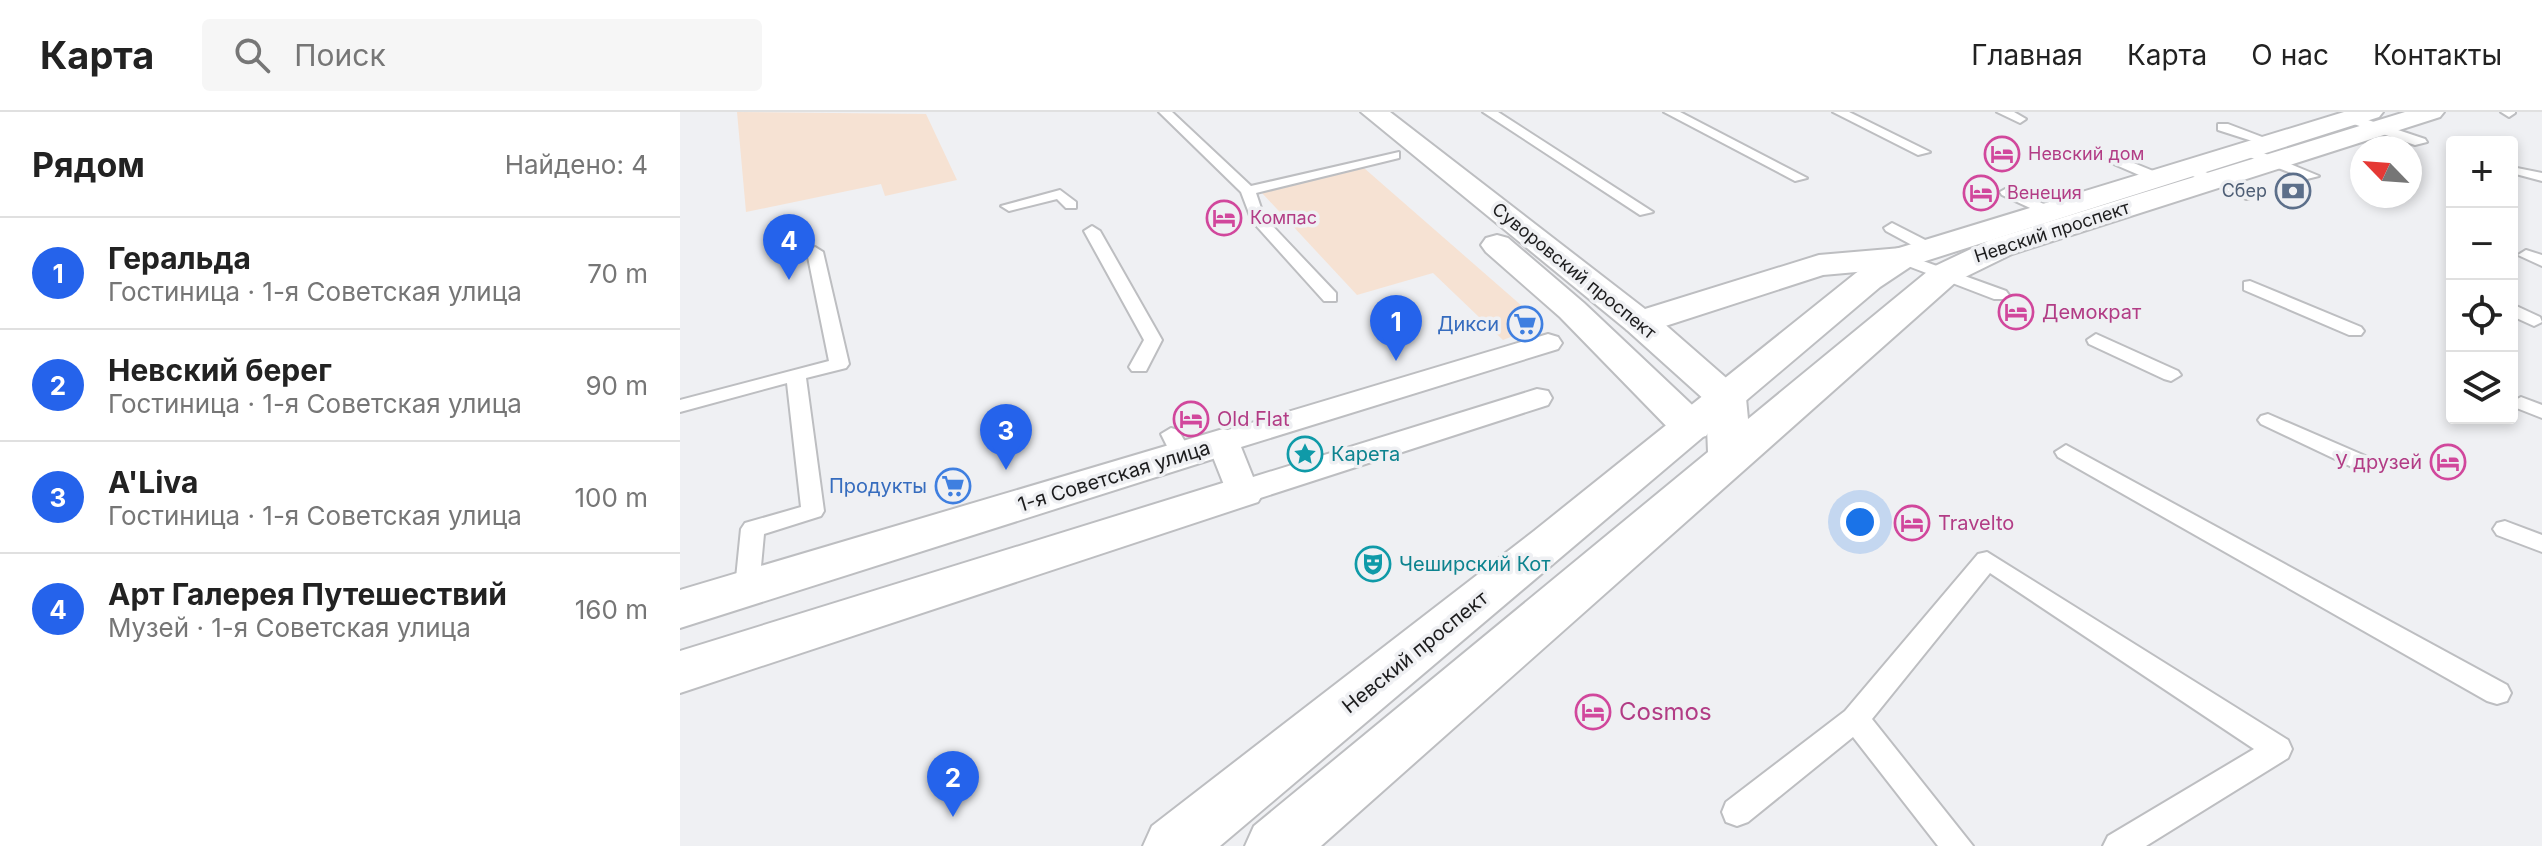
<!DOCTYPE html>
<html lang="ru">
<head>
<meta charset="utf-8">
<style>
	:root { --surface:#fff; --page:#f6f6f6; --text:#222; --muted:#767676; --line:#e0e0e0; --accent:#2563eb }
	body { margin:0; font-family:Inter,sans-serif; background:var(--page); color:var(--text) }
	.controls { position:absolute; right:24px; top:24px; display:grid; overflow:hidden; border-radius:8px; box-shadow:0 4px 12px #0003 }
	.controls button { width:72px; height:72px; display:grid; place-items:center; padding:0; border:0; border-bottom:2px solid var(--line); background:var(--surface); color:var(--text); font:40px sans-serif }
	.compass { position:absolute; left:1670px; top:24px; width:72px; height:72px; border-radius:50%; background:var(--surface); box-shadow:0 4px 12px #0003; rotate:295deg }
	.you { position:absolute; left:1180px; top:410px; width:28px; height:28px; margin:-20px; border:6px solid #fff; border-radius:50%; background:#1a73e8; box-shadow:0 0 0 12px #1a73e833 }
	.badge { display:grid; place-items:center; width:52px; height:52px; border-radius:50%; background:var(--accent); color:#fff; font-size:26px; font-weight:700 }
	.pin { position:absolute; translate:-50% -66px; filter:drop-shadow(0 2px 4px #0008) }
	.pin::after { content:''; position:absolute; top:42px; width:28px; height:24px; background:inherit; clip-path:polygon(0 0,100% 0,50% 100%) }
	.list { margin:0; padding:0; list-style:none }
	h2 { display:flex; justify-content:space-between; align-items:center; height:104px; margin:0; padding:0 32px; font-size:34px }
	h2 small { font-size:26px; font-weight:400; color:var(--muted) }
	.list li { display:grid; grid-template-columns:52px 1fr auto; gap:24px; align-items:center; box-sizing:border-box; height:112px; padding:0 32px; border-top:2px solid var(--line) }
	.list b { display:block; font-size:30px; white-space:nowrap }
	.list p { margin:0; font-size:26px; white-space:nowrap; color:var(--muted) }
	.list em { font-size:26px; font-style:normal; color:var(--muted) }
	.icon { flex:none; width:44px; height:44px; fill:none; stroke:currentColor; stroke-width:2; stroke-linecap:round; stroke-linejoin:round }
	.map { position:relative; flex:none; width:1862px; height:734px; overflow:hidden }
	header { display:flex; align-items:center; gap:48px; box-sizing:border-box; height:112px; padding:0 40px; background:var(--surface); border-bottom:2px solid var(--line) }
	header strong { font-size:38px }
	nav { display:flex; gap:44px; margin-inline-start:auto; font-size:28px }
	.search { width:560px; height:72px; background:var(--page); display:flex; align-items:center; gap:20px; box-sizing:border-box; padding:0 28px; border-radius:8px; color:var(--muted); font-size:30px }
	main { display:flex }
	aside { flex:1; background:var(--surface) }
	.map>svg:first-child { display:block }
	.commercial { fill:#f6e2d3 }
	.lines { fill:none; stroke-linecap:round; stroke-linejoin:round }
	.service-casing { stroke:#bdbec1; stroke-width:4 }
	.pedestrian-casing { stroke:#bdbec1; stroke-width:4 }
	.minor-casing { stroke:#bdbec1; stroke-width:4 }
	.secondary-casing { stroke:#bdbec1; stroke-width:4 }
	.primary-casing { stroke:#bdbec1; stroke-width:4 }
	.service { fill:#fff; fill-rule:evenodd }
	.pedestrian { fill:#fff; fill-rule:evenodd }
	.minor { fill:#fff; fill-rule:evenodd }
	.secondary { fill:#fff; fill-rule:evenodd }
	.primary { fill:#fff; fill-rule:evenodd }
	.labels { text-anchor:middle; stroke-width:7; stroke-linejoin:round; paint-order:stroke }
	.far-hotel-label { font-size:18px; fill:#b23c85; stroke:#eff0f3; text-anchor:start }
	.far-service-label { font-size:18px; fill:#4e5e75; stroke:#eff0f3; text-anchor:end }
	.far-street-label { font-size:18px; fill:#1d1d1e; stroke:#eff0f3 }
	.hotel-label { font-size:20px; fill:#b23c85; stroke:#eff0f3; text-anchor:start }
	.shop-label { font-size:20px; fill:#366cbe; stroke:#eff0f3; text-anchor:end }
	.culture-label { font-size:20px; fill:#0d838f; stroke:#eff0f3; text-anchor:start }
	.street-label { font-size:20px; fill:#1d1d1e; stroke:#eff0f3 }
	.near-hotel-label { font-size:24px; fill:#b23c85; stroke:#eff0f3; text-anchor:start }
</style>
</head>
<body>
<header>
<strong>Карта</strong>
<div class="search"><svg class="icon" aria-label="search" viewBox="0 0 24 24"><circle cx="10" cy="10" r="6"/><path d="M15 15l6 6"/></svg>Поиск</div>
<nav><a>Главная</a><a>Карта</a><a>О нас</a><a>Контакты</a></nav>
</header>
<main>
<aside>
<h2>Рядом<small>Найдено: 4</small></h2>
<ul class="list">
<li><span class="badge">1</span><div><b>Геральда</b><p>Гостиница · 1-я Советская улица</p></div><em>70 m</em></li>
<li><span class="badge">2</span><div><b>Невский берег</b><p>Гостиница · 1-я Советская улица</p></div><em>90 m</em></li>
<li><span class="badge">3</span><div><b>A'Liva</b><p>Гостиница · 1-я Советская улица</p></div><em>100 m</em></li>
<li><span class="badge">4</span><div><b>Арт Галерея Путешествий</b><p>Музей · 1-я Советская улица</p></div><em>160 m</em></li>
</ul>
</aside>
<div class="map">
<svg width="1862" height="734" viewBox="0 0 1862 734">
	<rect width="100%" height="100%" fill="#eff0f3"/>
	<g class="commercial">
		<polygon points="57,0 246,2 277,68 205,84 201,72 66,100"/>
		<polygon points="684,56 858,208 856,215 823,228 753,161 677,183 582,81"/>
	</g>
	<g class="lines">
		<g class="service-casing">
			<g id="service">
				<polygon points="479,0 492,0 571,74 719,40 719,46 576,81 584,105 656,181 656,189 644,189 572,109 561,80"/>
				<polygon points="803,0 818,0 973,100 960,103"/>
				<polygon points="984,0 1000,0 1127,66 1115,69"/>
				<polygon points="1153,0 1169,0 1250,40 1238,43"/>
				<polygon points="1317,0 1334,0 1346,7 1340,11"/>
				<polygon points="1821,0 1835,0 1835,1 1829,5"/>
				<polygon points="1670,2 1745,27 1747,30 1735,33 1665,9 1664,6"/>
				<polygon points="1538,12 1548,12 1598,31 1591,35 1538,18"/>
				<polygon points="1559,35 1569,35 1639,64 1627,67 1559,41"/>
				<polygon points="1434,43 1483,63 1485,66 1473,69 1429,50 1427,47"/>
				<polygon points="1506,52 1576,81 1578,84 1566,87 1501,59 1499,56"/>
				<polygon points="1832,55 1862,61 1862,69 1832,61"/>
				<polygon points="1327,76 1373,96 1376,99 1363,102 1322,83 1320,80"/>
				<polygon points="380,78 396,90 396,96 386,96 377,87 329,99 321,94"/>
				<polygon points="1212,111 1255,133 1257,136 1243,139 1206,119 1204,116"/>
				<polygon points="412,114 420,119 482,228 466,259 452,259 449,255 464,228 404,119"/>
				<polygon points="135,135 143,140 169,252 166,256 126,266 144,399 141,404 84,422 79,476 76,482 58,482 55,476 61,417 65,411 121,395 107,271 0,300 0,288 149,249 127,140"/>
				<polygon points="1846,138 1862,143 1862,154 1838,143"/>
				<polygon points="1221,141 1326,179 1329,183 1326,187 1314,187 1215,149 1213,146"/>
				<polygon points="1570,169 1681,215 1684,219 1681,223 1669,223 1564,178 1564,170"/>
				<polygon points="1832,192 1860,205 1862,210 1854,214 1832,204"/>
				<polygon points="1416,222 1498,259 1501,263 1491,269 1484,267 1409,232 1407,228"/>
				<polygon points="1841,285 1862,293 1862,306 1834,295 1832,290"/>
				<polygon points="1588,302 1690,346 1693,351 1682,358 1674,356 1581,312 1578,308 1581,304"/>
				<polygon points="491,316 498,318 513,343 510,348 502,350 494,348 481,322"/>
				<polygon points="1386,333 1827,573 1831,581 1827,589 1817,592 1807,589 1378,345 1375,340"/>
				<polygon points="1825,409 1862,423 1862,440 1817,423 1813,417 1817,411"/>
				<polygon points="1307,440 1608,628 1612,637 1608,646 1466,734 1423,734 1428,724 1574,637 1310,461 1192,607 1293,734 1258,734 1173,625 1068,710 1057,714 1046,710 1042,700 1046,690 1165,599 1298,442"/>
			</g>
		</g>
		<g class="pedestrian-casing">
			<polygon id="pedestrian" points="868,222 878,225 882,231 878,237 561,335 573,365 857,277 868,279 872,286 868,293 574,388 562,391 550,388 527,330 531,323"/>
		</g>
		<g class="minor-casing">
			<g id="minor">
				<polygon points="1725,0 1764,0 1760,5 1332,142 1277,169 641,734 565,734 574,714 1028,340 1026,289 947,218 942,210 947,202 960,199 973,202 1060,278 1066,286 1068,307 1253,155 1310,128"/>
				<polygon points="543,317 558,321 564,330 558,339 0,516 0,478"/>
				<polygon points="562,365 578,370 584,380 578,390 0,581 0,539"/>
			</g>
		</g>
		<g class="secondary-casing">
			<g id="secondary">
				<polygon points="681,0 710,0 965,197 1139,143 1221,136 1233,139 1237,146 1233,153 1221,156 1143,163 973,218 960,221 947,218"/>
				<polygon points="817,123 828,126 904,191 1026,306 1032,315 1026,324 1011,327 996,324 880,205 806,140 801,133 806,126"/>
			</g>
		</g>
		<g class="primary-casing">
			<polygon id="primary" points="1664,0 1703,0 1699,5 1233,153 1200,175 540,734 463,734 472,714 854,419 1176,161 1209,139"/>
		</g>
		<use href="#service" class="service"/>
		<use href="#pedestrian" class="pedestrian"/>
		<use href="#minor" class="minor"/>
		<use href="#secondary" class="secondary"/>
		<use href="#primary" class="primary"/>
	</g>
	<defs>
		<g id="hotel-ring" transform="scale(1.8)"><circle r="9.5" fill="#eff0f3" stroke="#d1479c" stroke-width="1.5"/><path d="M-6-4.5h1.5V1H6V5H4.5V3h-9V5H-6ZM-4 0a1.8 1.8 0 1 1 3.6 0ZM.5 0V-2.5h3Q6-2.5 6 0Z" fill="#d1479c"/></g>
		<g id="bank-ring" transform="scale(1.8)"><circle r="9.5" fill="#eff0f3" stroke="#5c6f8a" stroke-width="1.5"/><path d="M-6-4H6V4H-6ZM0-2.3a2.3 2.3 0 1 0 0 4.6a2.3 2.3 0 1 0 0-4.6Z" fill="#5c6f8a"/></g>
		<g id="supermarket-ring" transform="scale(1.8)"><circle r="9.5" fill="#eff0f3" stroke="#3f7fe0" stroke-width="1.5"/><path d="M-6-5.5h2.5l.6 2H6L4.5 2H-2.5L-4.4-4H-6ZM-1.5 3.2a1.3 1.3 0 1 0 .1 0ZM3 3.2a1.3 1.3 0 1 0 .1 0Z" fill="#3f7fe0"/></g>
		<g id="sight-ring" transform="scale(1.8)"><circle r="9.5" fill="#eff0f3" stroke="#0f9aa8" stroke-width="1.5"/><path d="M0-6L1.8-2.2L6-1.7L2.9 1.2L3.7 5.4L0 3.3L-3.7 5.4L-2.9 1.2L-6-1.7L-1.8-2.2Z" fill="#0f9aa8"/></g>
		<g id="theatre-ring" transform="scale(1.8)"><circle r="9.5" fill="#eff0f3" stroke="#0f9aa8" stroke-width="1.5"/><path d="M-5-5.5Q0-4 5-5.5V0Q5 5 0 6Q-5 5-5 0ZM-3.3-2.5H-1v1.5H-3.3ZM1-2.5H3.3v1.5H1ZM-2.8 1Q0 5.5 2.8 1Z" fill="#0f9aa8"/></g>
	</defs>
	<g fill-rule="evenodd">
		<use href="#hotel-ring" x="1322" y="42"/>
		<use href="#bank-ring" x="1613" y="79"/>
		<use href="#hotel-ring" x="1301" y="81"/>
		<use href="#hotel-ring" x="544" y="106"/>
		<use href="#hotel-ring" x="1336" y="200"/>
		<use href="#supermarket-ring" x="845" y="212"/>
		<use href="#hotel-ring" x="511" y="307"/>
		<use href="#sight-ring" x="625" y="342"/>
		<use href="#hotel-ring" x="1768" y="350"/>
		<use href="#supermarket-ring" x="273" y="374"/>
		<use href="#hotel-ring" x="1232" y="411"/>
		<use href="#theatre-ring" x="693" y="452"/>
		<use href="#hotel-ring" x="913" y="600"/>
	</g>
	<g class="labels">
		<g class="far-hotel-label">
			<text x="1348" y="48">Невский дом</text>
			<text x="1327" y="87">Венеция</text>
			<text x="570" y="112">Компас</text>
		</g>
		<g class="far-service-label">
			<text x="1587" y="85">Сбер</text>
		</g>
		<g class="far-street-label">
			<text transform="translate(1372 120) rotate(-18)" y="6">Невский проспект</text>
			<text transform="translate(894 159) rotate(39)" y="6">Суворовский проспект</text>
		</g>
		<g class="hotel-label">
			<text x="1362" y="207">Демократ</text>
			<text x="537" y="314">Old Flat</text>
			<text x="1742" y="357" text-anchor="end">У друзей</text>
			<text x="1258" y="418">Travelto</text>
		</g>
		<g class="shop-label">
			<text x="819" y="219">Дикси</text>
			<text x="247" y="381">Продукты</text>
		</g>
		<g class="culture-label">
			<text x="651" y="349">Карета</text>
			<text x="719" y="459">Чеширский Кот</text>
		</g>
		<g class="street-label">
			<text transform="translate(434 364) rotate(-17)" y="7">1-я Советская улица</text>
			<text transform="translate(735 540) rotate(-39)" y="7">Невский проспект</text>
		</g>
		<g class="near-hotel-label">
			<text x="939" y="608">Cosmos</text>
		</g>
	</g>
</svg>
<div class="controls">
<button>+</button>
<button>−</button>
<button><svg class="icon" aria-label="locate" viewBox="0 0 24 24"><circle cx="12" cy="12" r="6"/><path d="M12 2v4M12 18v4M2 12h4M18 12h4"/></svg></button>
<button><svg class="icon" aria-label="layers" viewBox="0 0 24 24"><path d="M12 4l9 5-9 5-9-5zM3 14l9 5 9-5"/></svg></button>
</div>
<svg class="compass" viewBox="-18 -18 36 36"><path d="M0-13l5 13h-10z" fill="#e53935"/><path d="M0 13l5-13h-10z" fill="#767676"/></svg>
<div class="you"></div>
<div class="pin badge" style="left:716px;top:249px">1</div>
<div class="pin badge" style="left:273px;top:705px">2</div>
<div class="pin badge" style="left:326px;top:358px">3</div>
<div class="pin badge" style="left:109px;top:168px">4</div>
</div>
</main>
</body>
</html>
